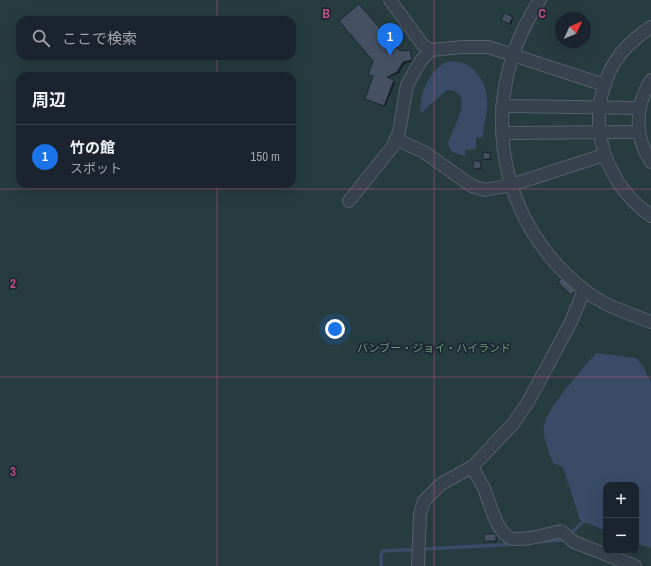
<!DOCTYPE html>
<html lang="ja">
<head>
<meta charset="utf-8">
<style>
	:root { --surface:#1b232e; --page:#282f3a; --text:#f1f3f6; --muted:#a0a4aa; --line:#39404a; --accent:#1a73e8 }
	body { margin:0; font-family:"Archivo Narrow","Noto Sans JP",sans-serif; background:var(--page); color:var(--text) }
	.controls { position:absolute; right:12px; bottom:12px; display:grid; overflow:hidden; border-radius:8px; box-shadow:0 4px 16px #0002 }
	.controls button { width:36px; height:36px; display:grid; place-items:center; padding:0; border:0; border-bottom:1px solid var(--line); background:var(--surface); color:var(--text); font:20px sans-serif }
	.compass { position:absolute; left:555px; top:12px; width:36px; height:36px; border-radius:50%; background:var(--surface); box-shadow:0 4px 16px #0002; rotate:46deg }
	.you { position:absolute; left:335px; top:329px; width:14px; height:14px; margin:-10px; border:3px solid #fff; border-radius:50%; background:#1a73e8; box-shadow:0 0 0 6px #1a73e833 }
	.badge { display:grid; place-items:center; width:26px; height:26px; border-radius:50%; background:var(--accent); color:#fff; font-size:13px; font-weight:700 }
	.pin { position:absolute; translate:-50% -33px; filter:drop-shadow(0 1px 2px #0008) }
	.pin::after { content:''; position:absolute; top:21px; width:14px; height:12px; background:inherit; clip-path:polygon(0 0,100% 0,50% 100%) }
	.list { margin:0; padding:0; list-style:none }
	h2 { display:flex; justify-content:space-between; align-items:center; height:52px; margin:0; padding:0 16px; font-size:17px }
	h2 small { font-size:13px; font-weight:400; color:var(--muted) }
	.list li { display:grid; grid-template-columns:26px 1fr auto; gap:12px; align-items:center; box-sizing:border-box; height:64px; padding:0 16px; border-top:1px solid var(--line) }
	.list b { display:block; font-size:15px; white-space:nowrap }
	.list p { margin:0; font-size:13px; white-space:nowrap; color:var(--muted) }
	.list em { font-size:13px; font-style:normal; color:var(--muted) }
	.icon { flex:none; width:22px; height:22px; fill:none; stroke:currentColor; stroke-width:2; stroke-linecap:round; stroke-linejoin:round }
	.map { position:relative; flex:none; width:651px; height:566px; overflow:hidden }
	.search { position:absolute; background:var(--surface); box-shadow:0 4px 16px #0002; left:16px; top:16px; width:280px; height:44px; display:flex; align-items:center; gap:10px; box-sizing:border-box; padding:0 14px; border-radius:12px; color:var(--muted); font-size:15px }
	.panel { position:absolute; background:var(--surface); box-shadow:0 4px 16px #0002; left:16px; top:72px; width:280px; height:116px; border-radius:12px }
	.map>svg:first-child { display:block }
	.green { fill:#263c3f; fill-rule:evenodd }
	.water { fill:#394c67 }
	.shadow { fill:#0007 }
	.lines { fill:none; stroke-linecap:round; stroke-linejoin:round }
	.stream { stroke:#394c67; stroke-width:3.5 }
	.building { fill:#455162; stroke:#1f2835 }
	.minor-casing { stroke:#565f6c; stroke-width:14 }
	.minor { stroke:#38414e; stroke-width:12 }
	.grid { fill:none; stroke:#bd5182; stroke-width:1; stroke-opacity:0.55 }
	.labels { text-anchor:middle; stroke-width:3.5; stroke-linejoin:round; paint-order:stroke }
	.park-label { font-size:11px; fill:#6b9a76; stroke:#1d2633 }
	.grid-label { font-size:13px; text-anchor:middle; font-weight:bold; fill:#bd5182; stroke:#1d2633; stroke-width:3.5; stroke-linejoin:round; paint-order:stroke }
</style>
</head>
<body>
<div class="map">
<svg width="651" height="566" viewBox="0 0 651 566">
	<rect width="100%" height="100%" fill="#242f3e"/>
	<path class="green" d="M0,0H651V566H0ZM561,18H585V42H561ZM20,20H292V56H20ZM20,76H292V184H20ZM606,485H636V551H606Z"/>
	<g class="water">
		<path d="M447,62C474,57 490,85 487,109C486,118 483,128 483,137L476,138V149L465,150V156L452,152L448,144C453,128 477,91 447,90L421,113C418,95 430,69 447,62Z"/>
		<path d="M596,353L636,358L643,366L651,383V548L636,543V485H606V531L580,520L563,467L553,463C549,452 542,437 544,425C548,406 583,369 596,353Z"/>
	</g>
	<g class="shadow">
		<polygon points="359,5 388,40 383,45 400,52 411,53 412,62 405,63 399,73 387,78 395,83 385,107 366,99 374,77 370,74 374,61"/>
		<polygon points="512,18 513,19 511,25 504,21"/>
		<polygon points="490,154 491,160 485,160 484,158"/>
		<polygon points="480,162 482,169 476,170 475,168"/>
		<polygon points="495,535 497,542 485,541"/>
	</g>
	<g class="lines">
		<g class="stream">
			<polyline points="538,542 564,540 586,519"/>
			<polyline points="381,566 381,553 384,551 518,544"/>
		</g>
	</g>
	<g class="building">
		<polygon points="359,4 388,38 381,44 393,45 401,51 410,50 412,60 403,62 397,72 387,77 394,80 384,106 365,99 373,76 368,75 373,61 339,21"/>
		<polygon points="505,13 513,17 509,24 501,20"/>
		<polygon points="483,152 490,153 490,159 483,159"/>
		<polygon points="473,161 480,161 481,168 474,169"/>
		<polygon points="563,277 576,290 571,295 558,282"/>
		<rect x="484" y="534" width="12" height="7"/>
	</g>
	<g class="lines">
		<g class="minor-casing">
			<g id="minor">
				<polyline points="390,0 422,44 430,50 463,47 488,47 605,85"/>
				<path d="M540,0C477,94 493,217 583,289C602,305 628,313 651,322"/>
				<path d="M651,27C640,34 630,43 621,53C581,106 598,179 651,216"/>
				<path d="M651,80C635,106 634,136 651,162"/>
				<polyline points="502,106 639,108"/>
				<polyline points="502,133 638,132"/>
				<polyline points="396,139 424,152 472,186 485,190 511,185 604,155"/>
				<polyline points="349,201 393,146 399,132 407,85 420,62 430,50"/>
				<path d="M472,467C476,474 480,481 484,488C490,502 497,538 515,539C530,540 547,534 561,531L574,542L635,566"/>
				<polyline points="418,566 420,514 424,501 441,484 472,467 513,424 528,402 571,322 584,290"/>
			</g>
		</g>
		<use href="#minor" class="minor"/>
	</g>
	<path class="grid" d="M217,0V20M434,0V566M217,56V76M217,184V566M0,189H651M0,377H651"/>
	<g class="labels">
		<g class="park-label">
			<text x="434" y="352">バンブー・ジョイ・ハイランド</text>
		</g>
	</g>
	<g class="grid-label">
		<text x="326" y="18">B</text>
		<text x="542" y="18">C</text>
		<text x="13" y="288">2</text>
		<text x="13" y="476">3</text>
	</g>
</svg>
<div class="controls">
<button>+</button>
<button>−</button>
</div>
<svg class="compass" viewBox="-18 -18 36 36"><path d="M0-13l5 13h-10z" fill="#e53935"/><path d="M0 13l5-13h-10z" fill="#a0a4aa"/></svg>
<div class="you"></div>
<div class="pin badge" style="left:390px;top:56px">1</div>
<div class="search"><svg class="icon" aria-label="search" viewBox="0 0 24 24"><circle cx="10" cy="10" r="6"/><path d="M15 15l6 6"/></svg>ここで検索</div>
<section class="panel">
<h2>周辺<small></small></h2>
<ul class="list">
<li><span class="badge">1</span><div><b>竹の館</b><p>スポット</p></div><em>150 m</em></li>
</ul>
</section>
</div>
</body>
</html>
